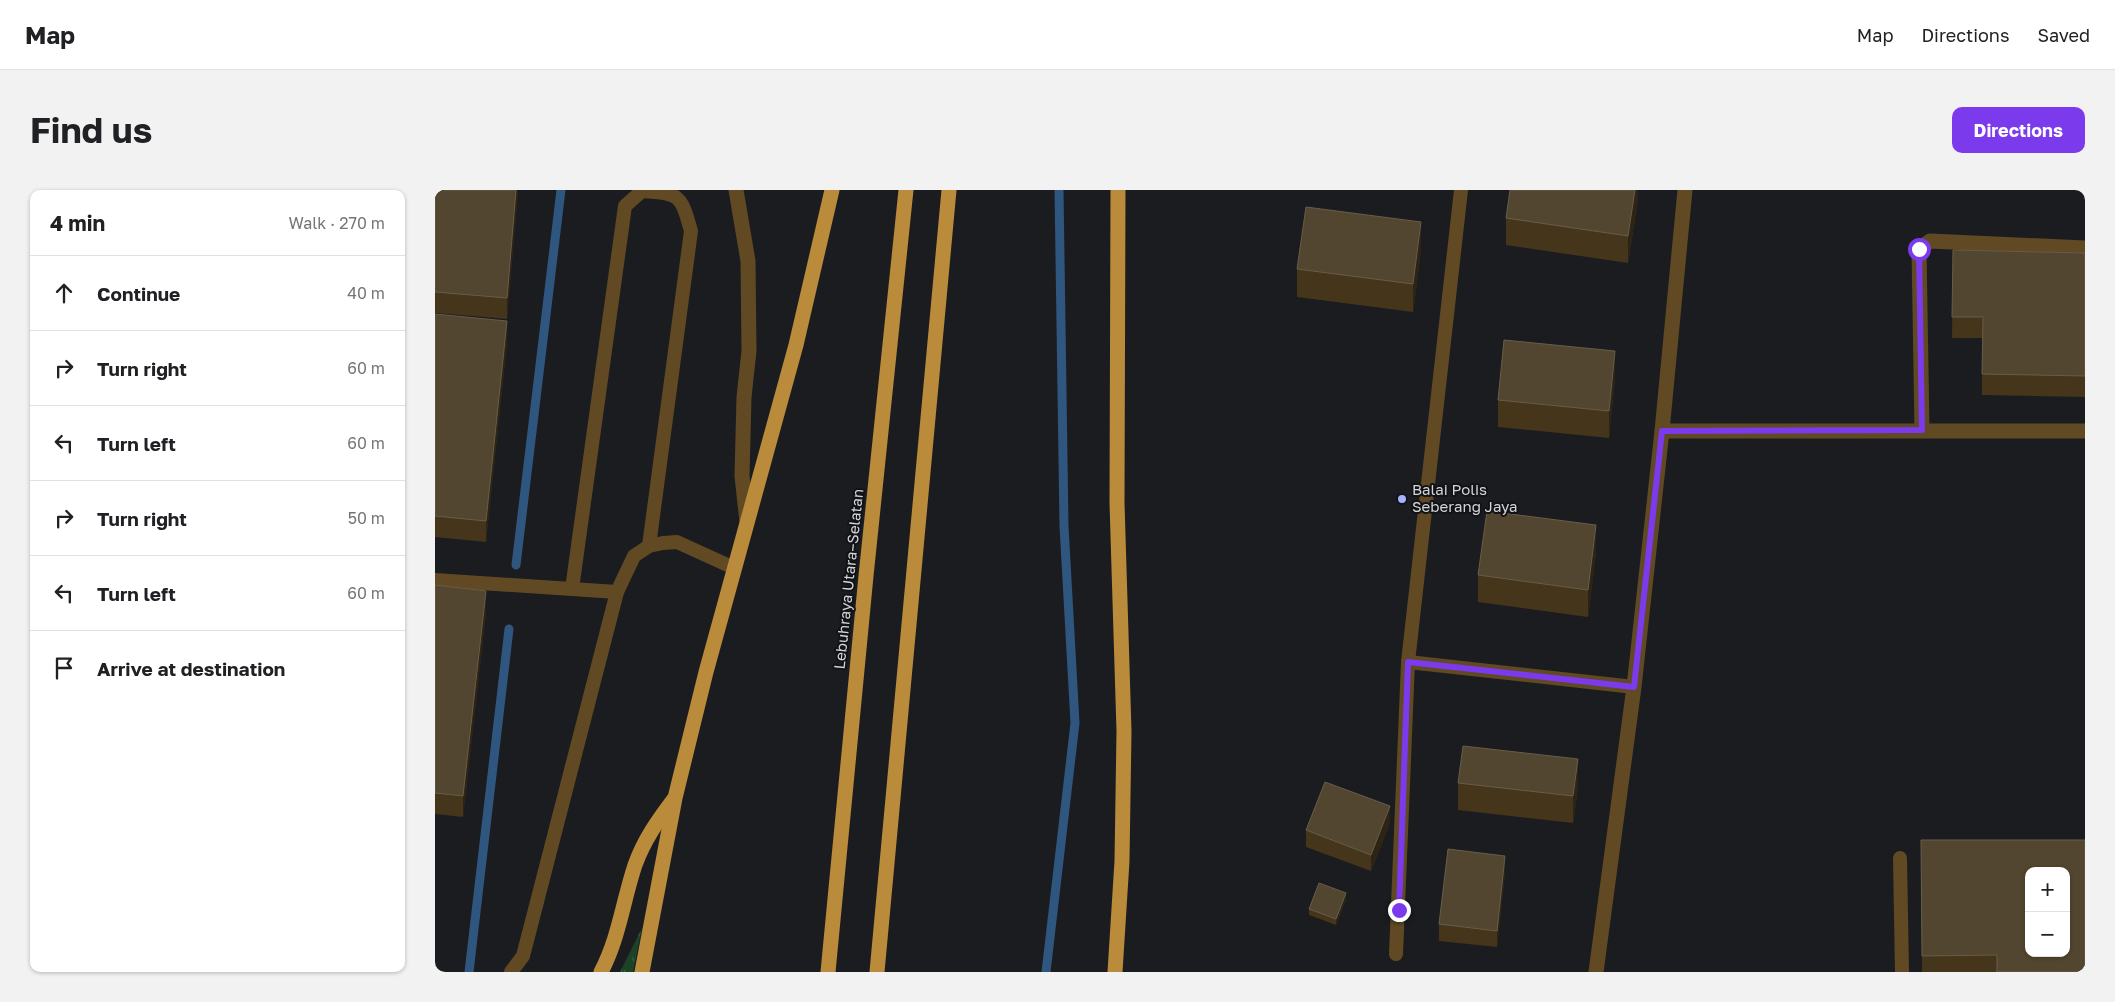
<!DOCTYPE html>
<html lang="en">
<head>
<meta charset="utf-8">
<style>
	:root { --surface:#fff; --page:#f2f2f2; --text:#202124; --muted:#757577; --line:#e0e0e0; --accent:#7c3aed }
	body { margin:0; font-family:"Golos Text",sans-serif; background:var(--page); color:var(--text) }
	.controls { position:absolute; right:15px; bottom:15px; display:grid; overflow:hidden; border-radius:10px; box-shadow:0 1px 4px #0004 }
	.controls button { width:45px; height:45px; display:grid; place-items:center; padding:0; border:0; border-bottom:1px solid var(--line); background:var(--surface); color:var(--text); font:25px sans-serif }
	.stop { position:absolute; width:15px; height:15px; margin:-11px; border:4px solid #7c3aed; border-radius:50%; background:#fff }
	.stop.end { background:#7c3aed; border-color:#fff; box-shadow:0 1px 5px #0008 }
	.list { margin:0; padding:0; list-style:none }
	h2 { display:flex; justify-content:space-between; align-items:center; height:65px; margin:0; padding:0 20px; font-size:21px }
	h2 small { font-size:16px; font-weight:400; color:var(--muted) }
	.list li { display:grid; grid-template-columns:32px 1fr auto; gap:15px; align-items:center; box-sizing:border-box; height:75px; padding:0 20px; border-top:1px solid var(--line) }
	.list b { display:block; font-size:19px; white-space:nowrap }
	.list em { font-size:16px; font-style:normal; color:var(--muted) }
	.icon { flex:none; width:28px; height:28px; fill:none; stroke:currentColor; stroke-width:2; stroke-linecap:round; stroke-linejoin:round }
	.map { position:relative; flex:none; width:1650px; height:782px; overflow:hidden; border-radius:10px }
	header { display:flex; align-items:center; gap:30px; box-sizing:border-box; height:70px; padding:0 25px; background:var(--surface); border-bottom:1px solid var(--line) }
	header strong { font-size:24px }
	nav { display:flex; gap:28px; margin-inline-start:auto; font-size:18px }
	.intro { display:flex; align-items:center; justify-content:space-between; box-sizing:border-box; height:120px; padding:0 30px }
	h1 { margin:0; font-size:35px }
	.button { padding:12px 22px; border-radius:10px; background:var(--accent); color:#fff; font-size:18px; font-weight:700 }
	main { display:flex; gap:30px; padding:0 30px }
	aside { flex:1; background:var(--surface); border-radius:10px; box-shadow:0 1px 4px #0004 }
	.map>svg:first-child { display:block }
	.grass { fill:url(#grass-tufts) }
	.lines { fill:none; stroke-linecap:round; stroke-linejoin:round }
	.stream { stroke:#2f567f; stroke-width:9 }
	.lane { stroke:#614a23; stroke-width:14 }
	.street { stroke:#614a23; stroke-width:15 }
	.highway { stroke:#b98b3a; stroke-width:15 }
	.wall { fill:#44351b }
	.shaded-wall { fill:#2d2415 }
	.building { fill:#534630; stroke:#685d4a; fill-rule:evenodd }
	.route { stroke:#7c3aed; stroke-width:6 }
	.poi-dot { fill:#a3b2fd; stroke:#121317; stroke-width:2 }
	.labels { text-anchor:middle; stroke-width:4; stroke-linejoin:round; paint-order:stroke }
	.poi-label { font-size:15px; fill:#d4d5d8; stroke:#121317; text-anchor:start }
	.street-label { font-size:15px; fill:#d4d5d8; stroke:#121317 }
</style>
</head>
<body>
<header>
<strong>Map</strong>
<nav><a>Map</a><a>Directions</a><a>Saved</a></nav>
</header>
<div class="intro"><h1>Find us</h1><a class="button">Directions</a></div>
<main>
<aside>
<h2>4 min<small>Walk · 270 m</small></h2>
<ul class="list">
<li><svg class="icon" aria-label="ahead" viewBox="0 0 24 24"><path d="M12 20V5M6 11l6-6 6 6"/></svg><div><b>Continue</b></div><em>40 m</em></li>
<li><svg class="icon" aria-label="right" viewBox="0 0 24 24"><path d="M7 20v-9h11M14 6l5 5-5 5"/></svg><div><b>Turn right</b></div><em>60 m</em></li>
<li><svg class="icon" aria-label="left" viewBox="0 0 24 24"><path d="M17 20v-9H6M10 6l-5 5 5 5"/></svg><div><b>Turn left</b></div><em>60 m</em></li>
<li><svg class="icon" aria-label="right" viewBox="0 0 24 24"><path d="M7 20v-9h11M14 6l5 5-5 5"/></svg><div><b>Turn right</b></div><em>50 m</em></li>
<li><svg class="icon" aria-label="left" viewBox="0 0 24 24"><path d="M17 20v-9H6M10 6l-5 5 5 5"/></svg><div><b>Turn left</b></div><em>60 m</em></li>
<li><svg class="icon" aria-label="arrive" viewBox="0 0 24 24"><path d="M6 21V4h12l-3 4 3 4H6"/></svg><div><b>Arrive at destination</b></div></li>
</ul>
</aside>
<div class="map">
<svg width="1650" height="782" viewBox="0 0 1650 782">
	<defs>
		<pattern id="grass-tufts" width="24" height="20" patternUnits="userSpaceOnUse" patternTransform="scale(1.25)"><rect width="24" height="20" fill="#1c4325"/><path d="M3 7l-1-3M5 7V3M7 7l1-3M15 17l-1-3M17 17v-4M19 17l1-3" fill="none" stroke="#3c5d44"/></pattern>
	</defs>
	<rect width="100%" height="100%" fill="#1b1c20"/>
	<polygon class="grass" points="207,738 198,782 185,782"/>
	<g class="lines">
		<g class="stream">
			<polyline points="81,375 126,0"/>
			<polyline points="34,782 74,439"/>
			<polyline points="611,782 640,533 629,336 624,0"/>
		</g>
		<g class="lane">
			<polyline points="0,390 182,402 199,366 214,356 228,353 242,352 299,378"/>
			<path d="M137,399L190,16L207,1C245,3 246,5 256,41L214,356"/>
			<polyline points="973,472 1199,497"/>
			<polyline points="1465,668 1467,782"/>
			<polyline points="961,764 973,472 1026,0"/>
			<polyline points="76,782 88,766 182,402"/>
		</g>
		<g class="street">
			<polyline points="301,0 313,71 314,161 309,207 307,286 312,332"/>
			<polyline points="1487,240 1484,59 1495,51 1650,58"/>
			<polyline points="1227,241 1650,241"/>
			<polyline points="1161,782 1199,497 1227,241 1250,0"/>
		</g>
		<g class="highway">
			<path d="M166,782C184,748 188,711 200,675C209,650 223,630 239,609"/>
			<polyline points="207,782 240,608 271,482 361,155 397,0"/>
			<polyline points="393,782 431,386 471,0"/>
			<polyline points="442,782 514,0"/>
			<polyline points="680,782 687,671 689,541 682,313 683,0"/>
		</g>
	</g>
	<g class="wall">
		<polygon points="0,0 83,0 72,129 0,123"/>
		<polygon points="1203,0 1203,10 1193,73 1071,55 1071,28"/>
		<polygon points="986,60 978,122 862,107 862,79"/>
		<polygon points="1518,60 1650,63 1650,207 1547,205 1547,148 1517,148"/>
		<polygon points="0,124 72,152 51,352 0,347"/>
		<polygon points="1180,188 1174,248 1063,237 1063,210"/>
		<polygon points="1161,362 1153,427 1043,412 1043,385"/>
		<polygon points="0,395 51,422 28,627 0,624"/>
		<polygon points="1023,593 1143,597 1138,633 1023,620"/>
		<polygon points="955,633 936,681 871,657 871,640"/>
		<polygon points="1486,650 1650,782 1487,782"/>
		<polygon points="1070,683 1062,757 1004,751 1004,734"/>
		<polygon points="911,709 901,735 874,725 874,719"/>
	</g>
	<g class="shaded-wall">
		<polygon points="81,0 83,0 72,129 72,108"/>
		<polygon points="1200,0 1203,0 1203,10 1193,73 1193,46"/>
		<polygon points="986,32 986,60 978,122 978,94"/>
		<polygon points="72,131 72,152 51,352 51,331"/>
		<polygon points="1180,161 1180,188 1174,248 1174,221"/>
		<polygon points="1161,335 1161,362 1153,427 1153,400"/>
		<polygon points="51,401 51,422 28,627 28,606"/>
		<polygon points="1143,569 1143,597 1138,633 1138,606"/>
		<polygon points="955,616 955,633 936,681 936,665"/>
		<polygon points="1070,666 1070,683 1062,757 1062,741"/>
		<polygon points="911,703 911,709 901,735 901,729"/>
	</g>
	<g class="building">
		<polygon points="0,0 81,0 72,108 0,102"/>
		<polygon points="1075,0 1200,0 1193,46 1071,28"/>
		<polygon points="871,17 986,32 978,94 862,79"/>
		<polygon points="1518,60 1650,63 1650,186 1547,184 1548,127 1517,127"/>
		<polygon points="0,124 72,131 51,331 0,326"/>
		<polygon points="1069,150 1180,161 1174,221 1063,210"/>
		<polygon points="1052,321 1161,335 1153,400 1043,385"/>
		<polygon points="0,395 51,401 28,606 0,603"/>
		<polygon points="1028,556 1143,569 1138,606 1023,593"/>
		<polygon points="890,592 955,616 936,665 871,640"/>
		<path d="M1486,650H1650V782H1562V765L1487,766ZM1594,681H1631V763H1594Z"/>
		<polygon points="1013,659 1070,666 1062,741 1004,734"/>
		<polygon points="884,693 911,703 901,729 874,719"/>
	</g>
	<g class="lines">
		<polyline class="route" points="964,720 973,472 1199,497 1227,241 1487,240 1484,59"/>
	</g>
	<circle class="poi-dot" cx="967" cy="309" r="5"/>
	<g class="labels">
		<g class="poi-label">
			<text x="977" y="305">Balai Polis<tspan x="977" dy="17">Seberang Jaya</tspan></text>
		</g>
		<g class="street-label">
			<text transform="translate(414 389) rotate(-84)" y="5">Lebuhraya Utara–Selatan</text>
		</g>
	</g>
</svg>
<div class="controls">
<button>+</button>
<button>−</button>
</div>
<div class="stop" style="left:1484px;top:59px"></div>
<div class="stop end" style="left:964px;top:720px"></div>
</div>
</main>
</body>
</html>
